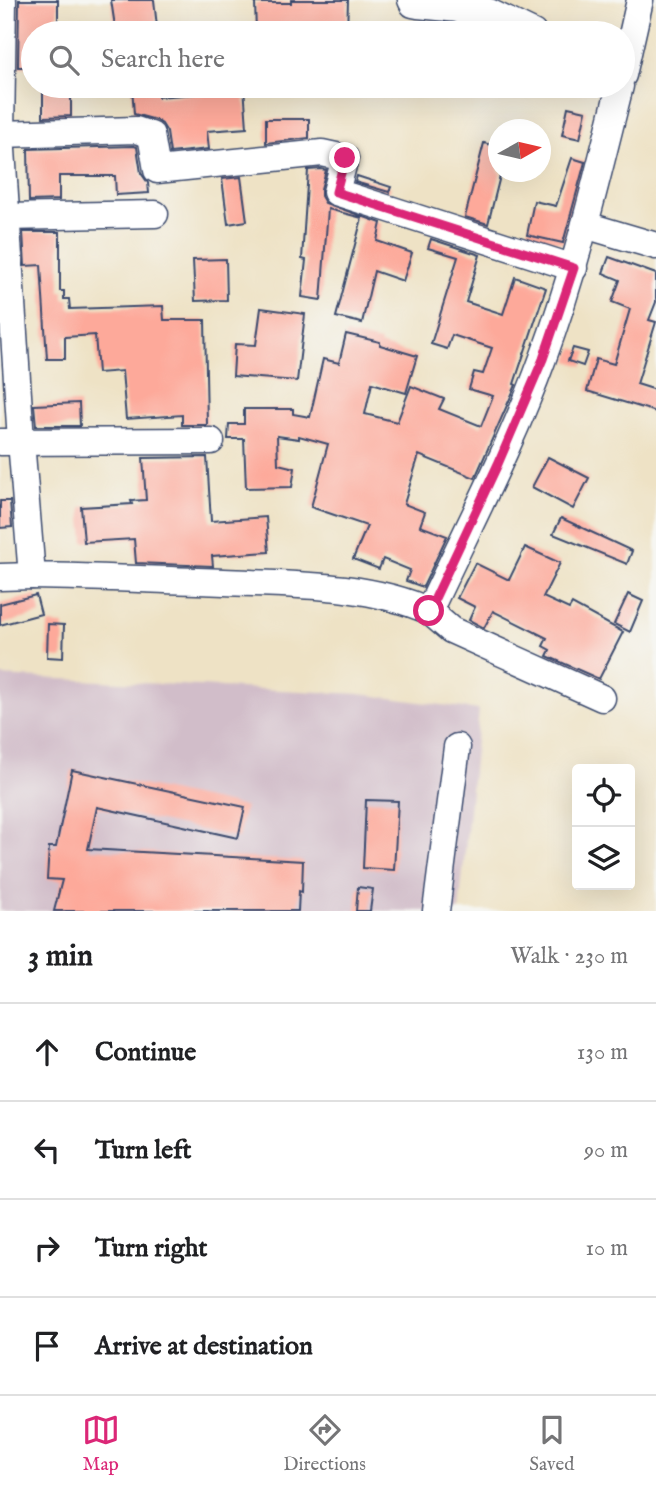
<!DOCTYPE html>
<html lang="en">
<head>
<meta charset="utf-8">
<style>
	:root { --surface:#fff; --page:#f2f2f2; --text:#202124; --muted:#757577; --line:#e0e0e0; --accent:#db2777 }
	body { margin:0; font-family:"IM FELL English",serif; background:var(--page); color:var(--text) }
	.controls { position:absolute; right:21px; bottom:21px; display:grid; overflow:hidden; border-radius:7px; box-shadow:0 7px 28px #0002 }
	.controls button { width:63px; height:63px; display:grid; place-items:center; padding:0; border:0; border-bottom:2px solid var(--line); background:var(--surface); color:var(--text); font:35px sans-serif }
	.compass { position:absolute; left:488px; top:119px; width:63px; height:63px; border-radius:50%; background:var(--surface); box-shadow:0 7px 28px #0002; rotate:82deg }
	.stop { position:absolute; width:21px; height:21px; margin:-16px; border:5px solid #db2777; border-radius:50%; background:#fff }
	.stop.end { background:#db2777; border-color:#fff; box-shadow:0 2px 7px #0008 }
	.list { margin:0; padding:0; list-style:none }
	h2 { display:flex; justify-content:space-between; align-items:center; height:91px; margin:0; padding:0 28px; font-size:30px }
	h2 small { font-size:23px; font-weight:400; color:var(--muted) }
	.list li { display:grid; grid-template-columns:46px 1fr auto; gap:21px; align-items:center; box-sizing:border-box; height:98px; padding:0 28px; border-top:2px solid var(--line) }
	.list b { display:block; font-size:26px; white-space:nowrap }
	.list em { font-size:23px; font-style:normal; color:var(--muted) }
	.icon { flex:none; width:38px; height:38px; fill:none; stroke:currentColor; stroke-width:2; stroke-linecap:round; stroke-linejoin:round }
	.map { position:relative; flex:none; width:656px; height:911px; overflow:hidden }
	.search { position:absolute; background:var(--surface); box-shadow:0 7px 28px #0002; left:21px; right:21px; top:21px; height:77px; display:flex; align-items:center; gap:18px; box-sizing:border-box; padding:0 24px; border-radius:38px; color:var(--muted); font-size:26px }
	.sheet { height:483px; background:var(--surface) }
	nav { display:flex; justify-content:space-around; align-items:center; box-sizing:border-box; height:98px; border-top:2px solid var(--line); background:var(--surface); font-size:19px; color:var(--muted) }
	nav a { display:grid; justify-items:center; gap:4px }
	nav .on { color:var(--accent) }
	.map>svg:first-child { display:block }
	.industrial { fill:#d1bdc9 }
	.building { fill:#fda99a }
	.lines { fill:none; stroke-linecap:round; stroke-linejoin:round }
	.minor-casing { stroke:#3b4a6d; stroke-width:29 }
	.minor { stroke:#fff; stroke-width:26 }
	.route { stroke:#db2777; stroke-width:9 }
</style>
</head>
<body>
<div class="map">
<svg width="656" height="911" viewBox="0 0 656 911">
	<rect width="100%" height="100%" fill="#f6f6f2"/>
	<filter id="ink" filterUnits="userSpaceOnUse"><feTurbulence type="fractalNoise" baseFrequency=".0143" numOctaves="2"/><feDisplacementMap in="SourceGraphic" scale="14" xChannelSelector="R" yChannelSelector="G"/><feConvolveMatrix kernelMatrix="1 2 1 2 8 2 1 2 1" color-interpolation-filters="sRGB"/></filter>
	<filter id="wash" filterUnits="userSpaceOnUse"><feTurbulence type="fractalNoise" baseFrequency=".00686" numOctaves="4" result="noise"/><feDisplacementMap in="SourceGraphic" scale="28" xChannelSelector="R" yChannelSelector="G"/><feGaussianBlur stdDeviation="1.57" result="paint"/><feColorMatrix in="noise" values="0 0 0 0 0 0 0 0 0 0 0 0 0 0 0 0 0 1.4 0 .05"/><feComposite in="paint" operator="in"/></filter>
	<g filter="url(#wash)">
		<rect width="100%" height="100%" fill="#eee2c5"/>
		<polygon class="industrial" points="0,676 361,694 479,710 459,911 0,911"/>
		<g id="blocks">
			<g class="building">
				<polygon points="19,0 58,0 58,33 33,33 33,67 18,67"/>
				<polygon points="111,0 154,0 157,27 116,33"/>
				<polygon points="291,0 348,0 347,33 256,30 255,3 291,3"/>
				<polygon points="132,86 158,86 158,97 195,94 195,86 244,86 247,128 207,131 209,149 170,153 167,132 162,124 156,120 134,114"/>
				<polygon points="71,87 71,116 43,117 43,88"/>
				<polygon points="568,107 586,111 580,139 562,135"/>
				<polygon points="266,119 309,119 309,138 266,143"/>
				<polygon points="484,143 499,147 499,172 501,172 488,224 465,217"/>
				<polygon points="134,146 137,147 141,173 148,183 149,193 116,195 115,176 59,176 59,200 29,201 28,149"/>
				<polygon points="572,158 585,162 563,243 527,235 534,201 556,206"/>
				<polygon points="321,169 326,170 321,189 321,196 325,203 381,223 377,241 412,253 403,281 374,271 362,323 336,317 362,218 328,209 321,300 302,297 306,260 302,259 308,170"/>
				<polygon points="357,176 391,187 389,192 355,182"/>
				<polygon points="241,177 247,221 228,224 222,179"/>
				<polygon points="23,232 60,232 60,291 64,291 64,299 69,299 70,309 163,306 164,320 205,320 207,425 182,425 182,415 126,419 122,371 98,373 95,335 65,337 65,359 47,359 41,265 25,266"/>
				<polygon points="431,239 480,255 466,302 503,314 515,277 546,288 514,384 516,385 475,478 419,455 404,504 425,512 420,526 447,536 423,587 406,581 410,570 383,559 379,569 353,559 367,526 311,507 328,444 299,436 299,439 277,436 278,464 295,468 292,487 246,488 244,439 228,439 229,424 244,424 244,409 293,409 293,414 310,417 323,359 339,363 346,334 380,342 380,345 417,356 406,393 372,383 365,414 397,422 411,386 444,399 439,409 481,426 493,396 469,389 474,372 483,374 492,348 452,335 447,349 431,344 458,257 428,248"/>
				<polygon points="609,257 656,274 656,302 649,320 656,322 637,384 656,390 656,412 587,391 596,359 614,364 630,309 612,302 620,280 603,273"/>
				<polygon points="226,259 227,300 195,301 193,260"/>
				<polygon points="261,308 305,314 297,381 233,376 235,344 256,345"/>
				<polygon points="573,348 588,352 583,366 568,361"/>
				<polygon points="79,403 80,426 36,426 34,405"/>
				<polygon points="207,457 211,521 266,517 269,552 212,556 213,566 136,563 134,539 84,542 81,507 132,504 131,501 146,500 143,458"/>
				<polygon points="548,457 589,478 573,509 532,487"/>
				<polygon points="0,501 10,501 12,527 0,528"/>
				<polygon points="561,518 632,551 627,564 553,534"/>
				<polygon points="525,547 560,563 543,597 569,609 572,604 623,632 599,679 547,656 550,650 543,646 547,638 493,611 484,628 469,620 475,607 457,598 475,563 509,580"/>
				<polygon points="628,594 643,601 630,632 614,624"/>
				<polygon points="36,595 41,614 0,625 0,604"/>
				<polygon points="48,624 64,625 63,658 47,657"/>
				<polygon points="72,770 245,807 238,838 97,807 88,849 303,861 302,892 299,891 298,911 54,911 62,880 47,879 49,847 56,847"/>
				<polygon points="366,800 398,801 394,870 363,868"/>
				<polygon points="358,887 373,889 370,911 356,911"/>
			</g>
		</g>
	</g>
	<g filter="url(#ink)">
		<use href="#blocks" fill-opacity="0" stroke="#3b4a6d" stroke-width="2"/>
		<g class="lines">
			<g class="minor-casing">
				<g id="minor">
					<path d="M3,0L1,134L21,441L32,576C96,577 160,580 224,582C291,585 368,583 429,611"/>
					<polyline points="411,0 413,4 418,5 489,12 533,33"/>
					<polyline points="623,75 640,0"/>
					<polyline points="1,134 136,130 151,135 157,170 322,153 345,158 336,192 574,268"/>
					<polyline points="6,217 155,214"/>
					<polyline points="585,225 656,246"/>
					<polyline points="0,442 211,441"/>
					<polyline points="0,577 32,576"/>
					<path d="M602,698L451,630L429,611C468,527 512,444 543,358C576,269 597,177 620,86"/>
					<polyline points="436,911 457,747"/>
				</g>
			</g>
			<use href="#minor" class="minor"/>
		</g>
	</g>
	<g class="lines" filter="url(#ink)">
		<polyline class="route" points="345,158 336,192 574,268 543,359 498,464 429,611"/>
	</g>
</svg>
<div class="controls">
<button><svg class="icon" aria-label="locate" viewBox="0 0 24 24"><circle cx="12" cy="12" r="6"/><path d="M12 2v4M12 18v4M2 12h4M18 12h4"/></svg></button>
<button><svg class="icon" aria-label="layers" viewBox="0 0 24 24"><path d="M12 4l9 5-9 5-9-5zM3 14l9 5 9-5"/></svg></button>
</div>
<svg class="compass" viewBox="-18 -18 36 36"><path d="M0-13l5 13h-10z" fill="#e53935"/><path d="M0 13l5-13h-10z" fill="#757577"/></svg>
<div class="stop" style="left:429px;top:611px"></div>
<div class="stop end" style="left:345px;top:158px"></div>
<div class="search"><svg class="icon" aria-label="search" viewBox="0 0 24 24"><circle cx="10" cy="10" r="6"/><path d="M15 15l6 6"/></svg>Search here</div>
</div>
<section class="sheet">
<h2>3 min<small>Walk · 230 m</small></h2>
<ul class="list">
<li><svg class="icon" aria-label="ahead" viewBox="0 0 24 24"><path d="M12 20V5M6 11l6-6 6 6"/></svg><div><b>Continue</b></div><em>130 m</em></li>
<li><svg class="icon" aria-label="left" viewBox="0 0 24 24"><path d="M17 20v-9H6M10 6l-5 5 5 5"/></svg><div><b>Turn left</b></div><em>90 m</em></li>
<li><svg class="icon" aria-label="right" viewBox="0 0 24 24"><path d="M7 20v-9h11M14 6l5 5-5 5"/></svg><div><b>Turn right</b></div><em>10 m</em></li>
<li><svg class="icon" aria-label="arrive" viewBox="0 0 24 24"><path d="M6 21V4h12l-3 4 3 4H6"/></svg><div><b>Arrive at destination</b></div></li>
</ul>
</section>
<nav>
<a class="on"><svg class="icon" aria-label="map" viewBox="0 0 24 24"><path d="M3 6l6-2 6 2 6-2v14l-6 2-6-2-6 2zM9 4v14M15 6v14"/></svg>Map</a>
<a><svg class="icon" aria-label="directions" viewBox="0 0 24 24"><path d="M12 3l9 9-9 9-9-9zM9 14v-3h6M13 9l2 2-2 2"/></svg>Directions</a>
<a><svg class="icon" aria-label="saved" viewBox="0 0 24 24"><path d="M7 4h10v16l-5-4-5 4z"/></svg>Saved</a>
</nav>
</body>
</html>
